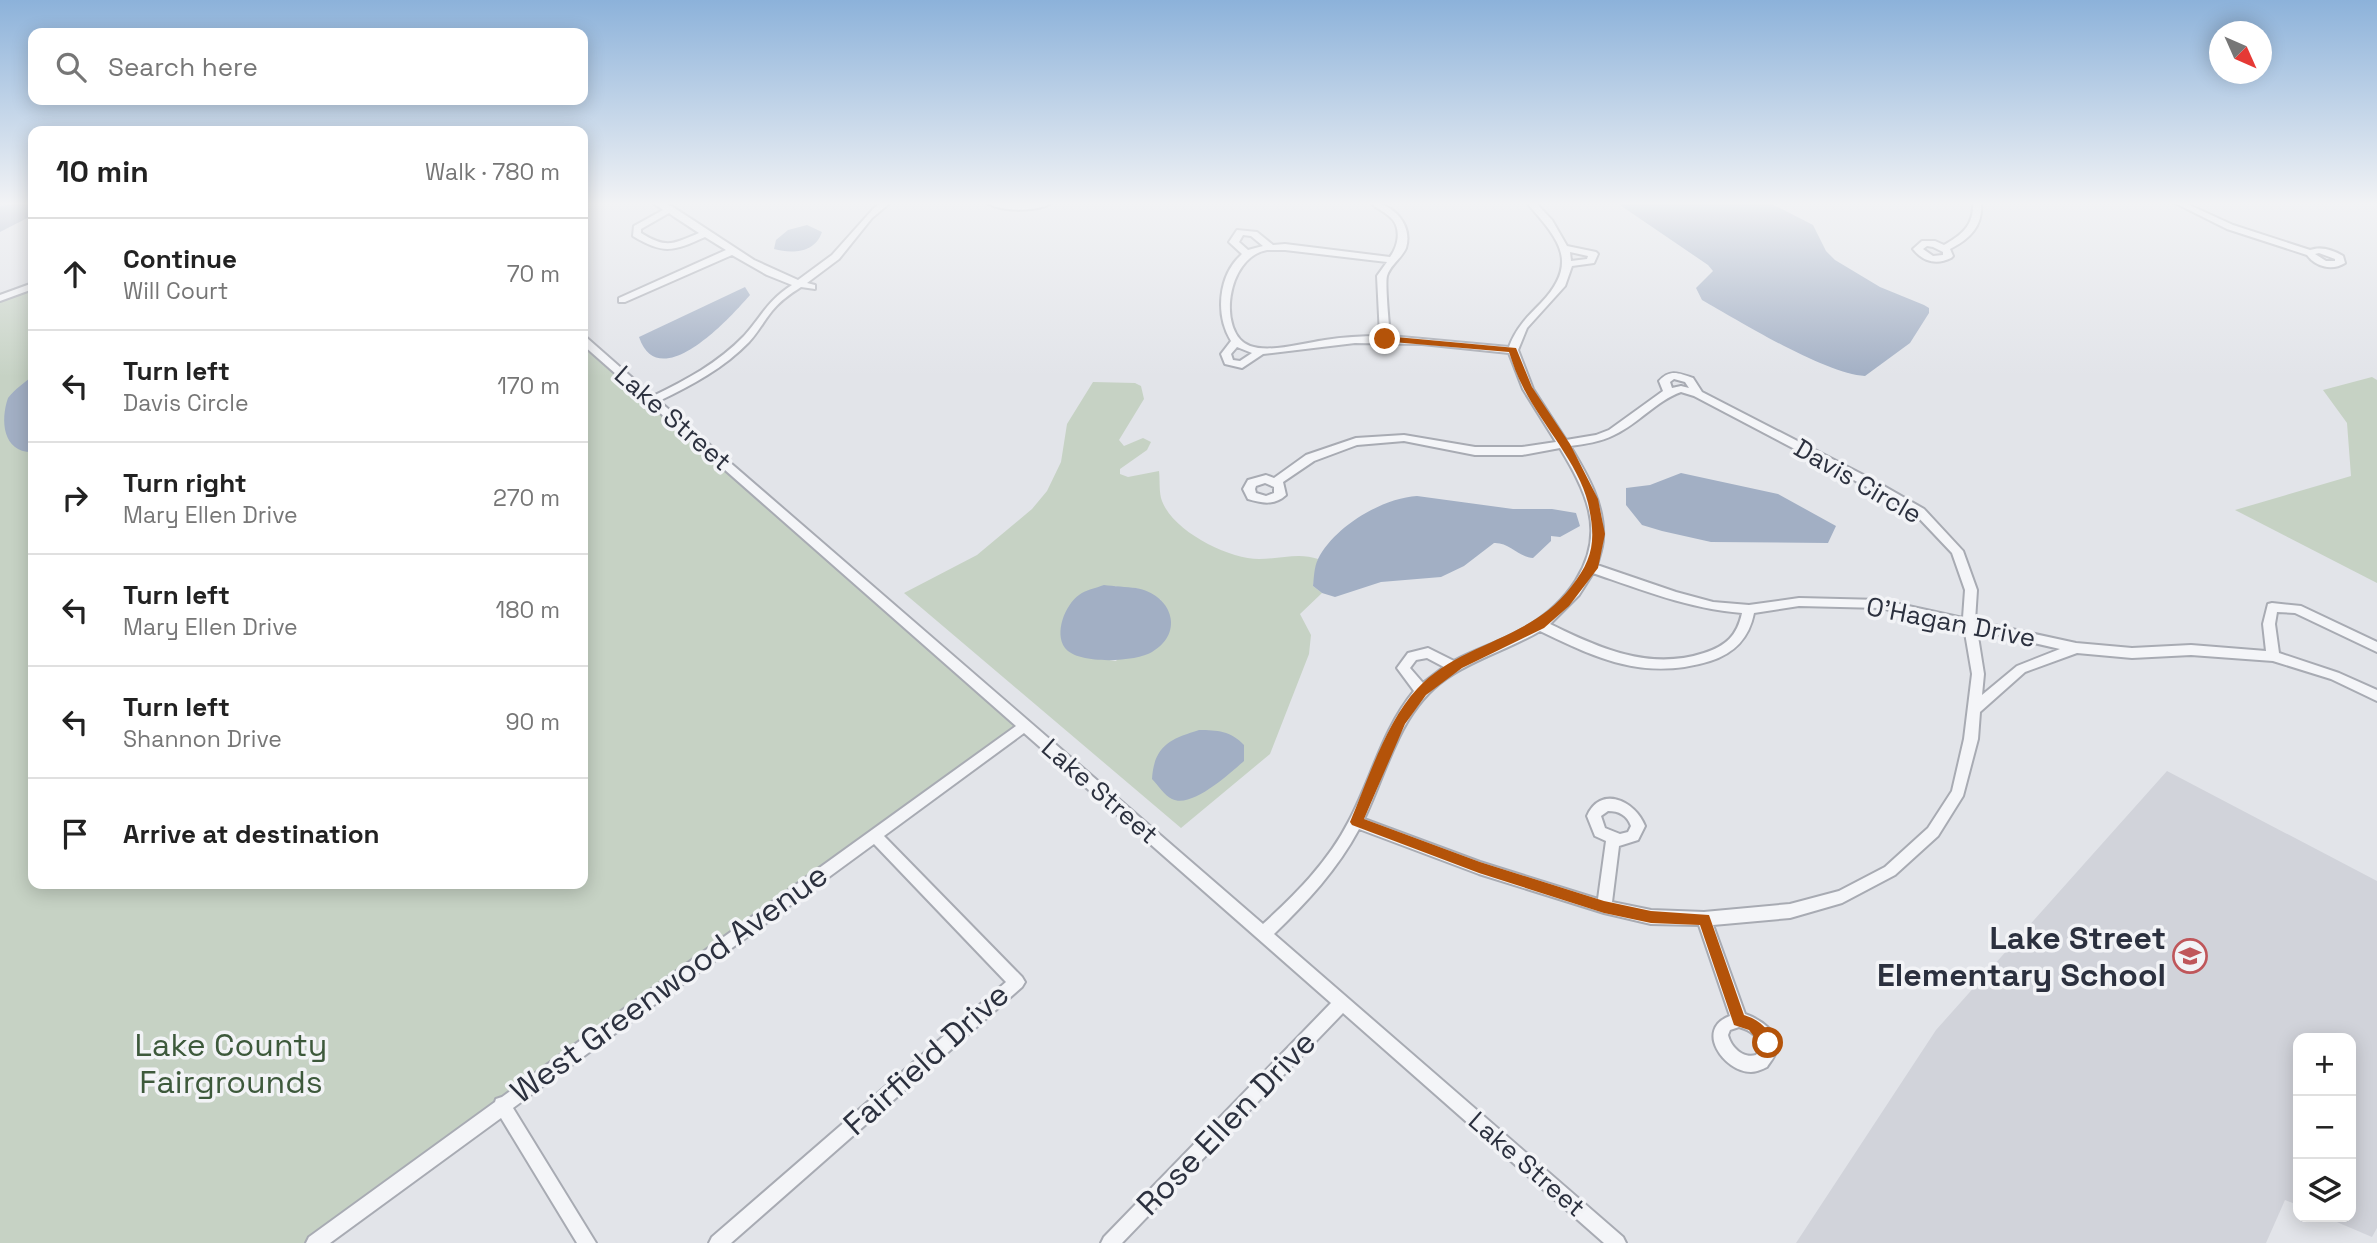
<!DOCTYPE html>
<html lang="en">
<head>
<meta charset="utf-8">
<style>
	:root { --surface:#fff; --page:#f2f2f2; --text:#222; --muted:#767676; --line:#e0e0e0 }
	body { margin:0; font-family:"Space Grotesk",sans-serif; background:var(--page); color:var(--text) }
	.controls { position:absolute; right:21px; bottom:21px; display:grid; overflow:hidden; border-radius:14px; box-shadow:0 4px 18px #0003 }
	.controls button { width:63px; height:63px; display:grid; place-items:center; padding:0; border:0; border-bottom:2px solid var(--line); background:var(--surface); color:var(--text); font:35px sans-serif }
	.compass { position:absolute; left:2209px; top:21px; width:63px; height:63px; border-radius:50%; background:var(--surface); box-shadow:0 4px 18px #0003; rotate:135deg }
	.stop { position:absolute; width:21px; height:21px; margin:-16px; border:5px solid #b45309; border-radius:50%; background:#fff }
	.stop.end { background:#b45309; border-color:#fff; box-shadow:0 2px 7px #0008 }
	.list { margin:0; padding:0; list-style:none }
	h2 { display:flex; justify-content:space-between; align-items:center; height:91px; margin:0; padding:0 28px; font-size:30px }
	h2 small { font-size:23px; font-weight:400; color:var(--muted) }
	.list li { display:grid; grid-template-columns:46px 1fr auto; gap:21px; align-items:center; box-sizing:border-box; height:112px; padding:0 28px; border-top:2px solid var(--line) }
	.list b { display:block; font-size:26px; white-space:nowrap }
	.list p { margin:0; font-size:23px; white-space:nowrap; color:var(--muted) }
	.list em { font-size:23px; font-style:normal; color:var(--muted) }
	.icon { flex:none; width:38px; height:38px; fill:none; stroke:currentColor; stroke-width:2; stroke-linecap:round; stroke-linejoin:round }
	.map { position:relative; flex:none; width:2377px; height:1243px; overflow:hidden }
	.search { position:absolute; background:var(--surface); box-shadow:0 4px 18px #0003; left:28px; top:28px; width:560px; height:77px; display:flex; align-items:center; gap:18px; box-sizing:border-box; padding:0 24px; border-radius:14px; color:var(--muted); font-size:26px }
	.panel { position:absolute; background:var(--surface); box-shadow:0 4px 18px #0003; left:28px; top:126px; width:560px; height:763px; border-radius:14px }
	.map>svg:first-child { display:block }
	.built { fill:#d1d3da }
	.green { fill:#c6d2c4; fill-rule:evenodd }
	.water { fill:#a2afc4 }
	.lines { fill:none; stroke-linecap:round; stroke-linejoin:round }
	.minor-casing { stroke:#a8abb3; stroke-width:4 }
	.minor { fill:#f4f5f8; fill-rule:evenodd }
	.route { fill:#b45309 }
	.labels { text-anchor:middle; stroke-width:7; stroke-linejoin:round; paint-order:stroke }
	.street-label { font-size:26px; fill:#2c313f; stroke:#f2f3f6 }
	.near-poi-label { font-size:32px; font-weight:bold; fill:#2c313f; stroke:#f2f3f6; text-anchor:end }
	.near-street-label { font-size:32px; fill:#2c313f; stroke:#f2f3f6 }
	.near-park-label { font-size:32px; fill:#3d593b; stroke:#f2f3f6 }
</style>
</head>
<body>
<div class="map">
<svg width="2377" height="1243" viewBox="0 0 2377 1243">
	<rect width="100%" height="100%" fill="#e2e4e9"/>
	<polygon class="built" points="2167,771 2377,881 2377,1228 2372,1237 2325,1217 2351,1217 2351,1038 2298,1038 2298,1205 2285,1200 2266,1243 1796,1243 1936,1030"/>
	<g class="green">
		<polygon points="33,285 33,884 583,884 583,341 1026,725 318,1243 0,1243 0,297"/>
		<polygon points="2372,377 2377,380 2377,583 2235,510 2351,476 2347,423 2323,390"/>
		<path d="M1093,382L1135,383L1141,386L1144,399L1119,440L1124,446L1143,438L1151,442L1147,450L1120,469V474L1128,477L1159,471C1160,479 1159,489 1161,498C1170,530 1228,559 1259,559C1278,559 1300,552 1318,559L1313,586L1322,593L1300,614L1311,635L1309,654L1270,754L1181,828L904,593L977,555L1032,509L1047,491L1061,462L1067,424ZM1115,586L1122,589L1136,588L1161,600L1116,661L1103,659Z"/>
	</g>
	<g class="water">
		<polygon points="22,203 33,203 33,215 0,232 0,206"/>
		<path d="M1617,203H1770L1813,225L1826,251L1835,260L1880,287L1924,305L1929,308V313L1910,343L1865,376C1825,374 1739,321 1702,300L1696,288L1713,271L1708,265Z"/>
		<path d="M807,225L822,232C815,253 792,254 774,249L776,240L788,230Z"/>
		<path d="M745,287L750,295C730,318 659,396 639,337Z"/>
		<path d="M33,376V452C3,453 0,421 8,398C14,390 25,382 33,376Z"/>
		<polygon points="1681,473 1778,494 1836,526 1828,543 1711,542 1662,531 1642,525 1626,505 1626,488 1650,485"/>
		<path d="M1417,496L1513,509H1552L1576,513L1580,526L1560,537L1551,536V541L1533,558C1518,557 1509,542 1494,543L1464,566L1441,577L1381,582L1335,597L1322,593L1313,586C1314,578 1314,567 1318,559C1334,527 1382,498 1417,496Z"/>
		<path d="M1104,585C1113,586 1127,587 1136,588C1171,594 1186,632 1152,652C1136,662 1078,665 1065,648C1054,633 1065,605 1079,595C1085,590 1096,588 1104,585Z"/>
		<path d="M1199,730C1217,730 1231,731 1244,745V761C1230,773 1192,809 1172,799C1165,796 1158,785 1152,779C1154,746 1170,739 1199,730Z"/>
	</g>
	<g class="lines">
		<g class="minor-casing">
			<g id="minor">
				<path d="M653,203H663L673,207L754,260L798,280L832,255L874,208L881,203H890L872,218L839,259L807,283L815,285V289L801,287C790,294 780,301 772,311C764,321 758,332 749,342C724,368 692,385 659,401L1263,924C1296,894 1328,862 1349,821C1372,778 1382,730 1414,691L1397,668L1408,653L1428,648L1454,661C1476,649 1501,642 1523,629C1564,606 1601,562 1589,511C1584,489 1572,468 1560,448L1522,455H1475L1404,441L1357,445L1314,461L1283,482L1286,495C1274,506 1262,503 1248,499L1243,489L1248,480L1266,475L1274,478L1306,455L1356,438L1404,435L1475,447H1522L1556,442L1523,389L1509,353L1422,344L1355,343L1263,354L1242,368L1225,364L1221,354L1231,341C1215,315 1218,275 1242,254L1229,242L1237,230L1257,232L1273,245L1285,244L1390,257C1399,245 1402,226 1389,216C1383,211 1376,208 1371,203C1393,203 1413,225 1406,248C1402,258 1390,265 1387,276C1385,283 1389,325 1390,336L1509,347C1516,328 1527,317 1541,303C1581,261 1557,238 1527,203H1536L1552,220L1567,246L1596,252L1598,254L1594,263L1572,266L1565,286L1527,328L1518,350L1533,389L1566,440L1596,435L1609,430L1663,391L1659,381C1670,369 1678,373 1693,378L1702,392L1875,481L1924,509L1963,551L1977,590L1975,621L2076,643L2132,648L2191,645L2266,651L2263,624L2268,604L2272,603L2301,606L2377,642V652L2295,613L2277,612L2275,624L2279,653L2339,673L2377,690V701L2331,679L2273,661L2191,655L2132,658L2077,653L2025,672L1980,712L1978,739L1963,796L1938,836L1895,875L1842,903L1790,918L1713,925L1745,1014C1759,1019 1781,1032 1776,1051C1775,1057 1770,1062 1767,1067C1763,1069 1756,1072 1751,1072C1724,1072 1694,1029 1730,1016L1699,925L1651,924L1604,913L1479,874L1359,829C1337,870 1307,902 1274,934L1623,1237L1626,1243H1604L1343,1013L1122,1243H1101L1104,1237L1331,1003L1024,733L884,836L1022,977L1025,982L1022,987L731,1243H709L712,1237L1006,982L874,844L513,1108L596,1243H577L501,1118L330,1243H306L309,1237L495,1102L496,1099L502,1097L1016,726L583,345V337L587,338L653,396C686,380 718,363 744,336C762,316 767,301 792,285L767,275L732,255L625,302H619V298L726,250L705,237C674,251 664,255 633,236L634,226L663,210ZM669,213L673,216L699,233C673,244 667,249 641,233V229ZM1243,235L1251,236L1263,246L1248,250L1239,242ZM1267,250H1285L1387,262L1377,276L1380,336C1362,336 1344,337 1325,340C1304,343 1270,353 1250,346C1217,334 1226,257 1267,250ZM1570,252L1588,256L1587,259L1571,261ZM1237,347L1252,353L1240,361L1233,360L1231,354ZM1674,379L1685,382L1689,388L1681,386L1672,388L1670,382ZM1681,392L1694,396L1867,487L1916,515L1952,553L1965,590L1963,618L1881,600L1799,598L1749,605L1713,602L1676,592L1597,565C1599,557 1603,547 1603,538C1605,505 1587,474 1570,446C1585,444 1600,442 1614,435C1638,424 1656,401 1681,392ZM1265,483L1274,487V493L1266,496L1256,493L1255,489L1256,486ZM1593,573C1642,590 1690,609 1742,613C1737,636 1726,646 1704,653C1649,671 1599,648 1550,624L1579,595ZM1799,606L1881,608L1964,627L1972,674L1964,739L1952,791L1928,828L1885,867L1839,891L1790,904L1704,912L1651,910L1612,902L1619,846L1638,840L1645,826C1635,800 1600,785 1587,816L1595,836L1606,841L1598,899L1480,862L1364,819C1389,767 1400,706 1453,674C1481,657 1513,647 1540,631C1598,659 1645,681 1710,661C1735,653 1749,638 1754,613ZM1977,630L2060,649L2017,666L1982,695L1984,674ZM1427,658L1444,667L1423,683L1410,668L1416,660ZM1608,811C1619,811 1627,815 1631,826L1628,832L1620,834L1605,828L1601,816ZM1739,1027C1750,1030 1759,1036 1761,1048L1756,1055C1743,1059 1731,1047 1728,1035L1730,1030Z"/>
				<path d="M987,203H1052C1037,212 1002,212 987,203Z"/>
				<path d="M1973,203H1981C1983,226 1970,239 1950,249L1953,256L1951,258C1937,265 1923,262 1913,249L1922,241H1935L1944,245C1962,235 1974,225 1973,203ZM1927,246L1933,247L1943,252V255L1933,256L1923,249Z"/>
				<path d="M2175,203H2185L2233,225L2310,250C2321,246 2333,250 2343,256L2345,263C2332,271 2316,267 2307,255L2227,229ZM2319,253L2335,259V261H2326L2315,254Z"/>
				<polygon points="33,283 33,289 0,301 0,295"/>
			</g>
		</g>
		<use href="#minor" class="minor"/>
	</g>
	<linearGradient id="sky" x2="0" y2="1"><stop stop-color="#8cb2da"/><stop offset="0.54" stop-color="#f2f3f5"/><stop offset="1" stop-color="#f2f3f5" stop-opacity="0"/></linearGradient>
	<rect width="2377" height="377" fill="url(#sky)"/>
	<path class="route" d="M1385,336L1516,348L1532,387L1570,444L1598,499L1605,534L1598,568L1569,606L1544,628L1462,668L1426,695L1405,724L1364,819L1480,862L1604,901L1651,911L1709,915L1744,1015C1760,1020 1768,1029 1776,1043L1773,1048H1763L1749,1030L1734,1025L1700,925L1651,923L1604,913L1479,873L1352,825L1350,822C1368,780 1386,722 1417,689C1460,642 1530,641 1571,587C1594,558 1596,539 1588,503C1579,464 1540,422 1523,387C1517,376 1513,364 1509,352L1381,341V337Z"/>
	<defs>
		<g id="school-ring" transform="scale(1.75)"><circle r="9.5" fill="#f2f3f6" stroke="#bf565a" stroke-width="1.5"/><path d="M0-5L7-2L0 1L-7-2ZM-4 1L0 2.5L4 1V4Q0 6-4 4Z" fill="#bf565a"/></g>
	</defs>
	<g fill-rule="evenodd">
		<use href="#school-ring" x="2190" y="956"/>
	</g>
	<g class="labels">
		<g class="street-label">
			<text transform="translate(673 418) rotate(41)" y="9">Lake Street</text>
			<text transform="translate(1858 481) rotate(30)" y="9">Davis Circle</text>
			<text transform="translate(1951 622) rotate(11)" y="9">O'Hagan Drive</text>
			<text transform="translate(1100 791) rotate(41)" y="9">Lake Street</text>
			<text transform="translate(1527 1164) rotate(41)" y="9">Lake Street</text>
		</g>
		<g class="near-poi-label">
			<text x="2166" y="949">Lake Street<tspan x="2166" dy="37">Elementary School</tspan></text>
		</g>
		<g class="near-street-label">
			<text transform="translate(669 983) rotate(-36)" y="11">West Greenwood Avenue</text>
			<text transform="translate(926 1059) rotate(-42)" y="11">Fairfield Drive</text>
			<text transform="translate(1226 1123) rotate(-46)" y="11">Rose Ellen Drive</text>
		</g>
		<g class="near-park-label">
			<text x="231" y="1056">Lake County<tspan x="231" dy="37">Fairgrounds</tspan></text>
		</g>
	</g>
</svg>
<div class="controls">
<button>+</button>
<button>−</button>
<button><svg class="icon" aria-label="layers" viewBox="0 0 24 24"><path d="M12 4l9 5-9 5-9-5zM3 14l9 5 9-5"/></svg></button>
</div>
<svg class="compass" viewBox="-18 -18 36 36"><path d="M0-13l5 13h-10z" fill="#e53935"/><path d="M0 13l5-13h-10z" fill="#767676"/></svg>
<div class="stop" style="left:1768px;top:1043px"></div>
<div class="stop end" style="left:1385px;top:339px"></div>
<div class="search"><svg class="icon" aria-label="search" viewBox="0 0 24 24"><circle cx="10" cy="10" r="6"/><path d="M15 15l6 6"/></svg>Search here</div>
<section class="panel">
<h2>10 min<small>Walk · 780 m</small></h2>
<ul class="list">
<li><svg class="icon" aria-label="ahead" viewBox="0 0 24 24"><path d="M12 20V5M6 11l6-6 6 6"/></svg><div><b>Continue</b><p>Will Court</p></div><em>70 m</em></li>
<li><svg class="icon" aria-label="left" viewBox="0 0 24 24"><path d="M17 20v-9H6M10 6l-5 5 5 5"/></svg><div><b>Turn left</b><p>Davis Circle</p></div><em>170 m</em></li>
<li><svg class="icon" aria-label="right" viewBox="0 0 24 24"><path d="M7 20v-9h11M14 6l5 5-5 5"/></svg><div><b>Turn right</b><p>Mary Ellen Drive</p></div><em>270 m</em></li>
<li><svg class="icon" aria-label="left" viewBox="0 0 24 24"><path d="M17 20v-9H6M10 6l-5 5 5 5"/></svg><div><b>Turn left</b><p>Mary Ellen Drive</p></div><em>180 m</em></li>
<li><svg class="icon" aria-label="left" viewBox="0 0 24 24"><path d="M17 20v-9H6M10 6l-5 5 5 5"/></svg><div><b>Turn left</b><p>Shannon Drive</p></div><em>90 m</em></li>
<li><svg class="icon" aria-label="arrive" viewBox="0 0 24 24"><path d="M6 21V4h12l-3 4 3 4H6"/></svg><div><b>Arrive at destination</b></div></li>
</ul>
</section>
</div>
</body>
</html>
